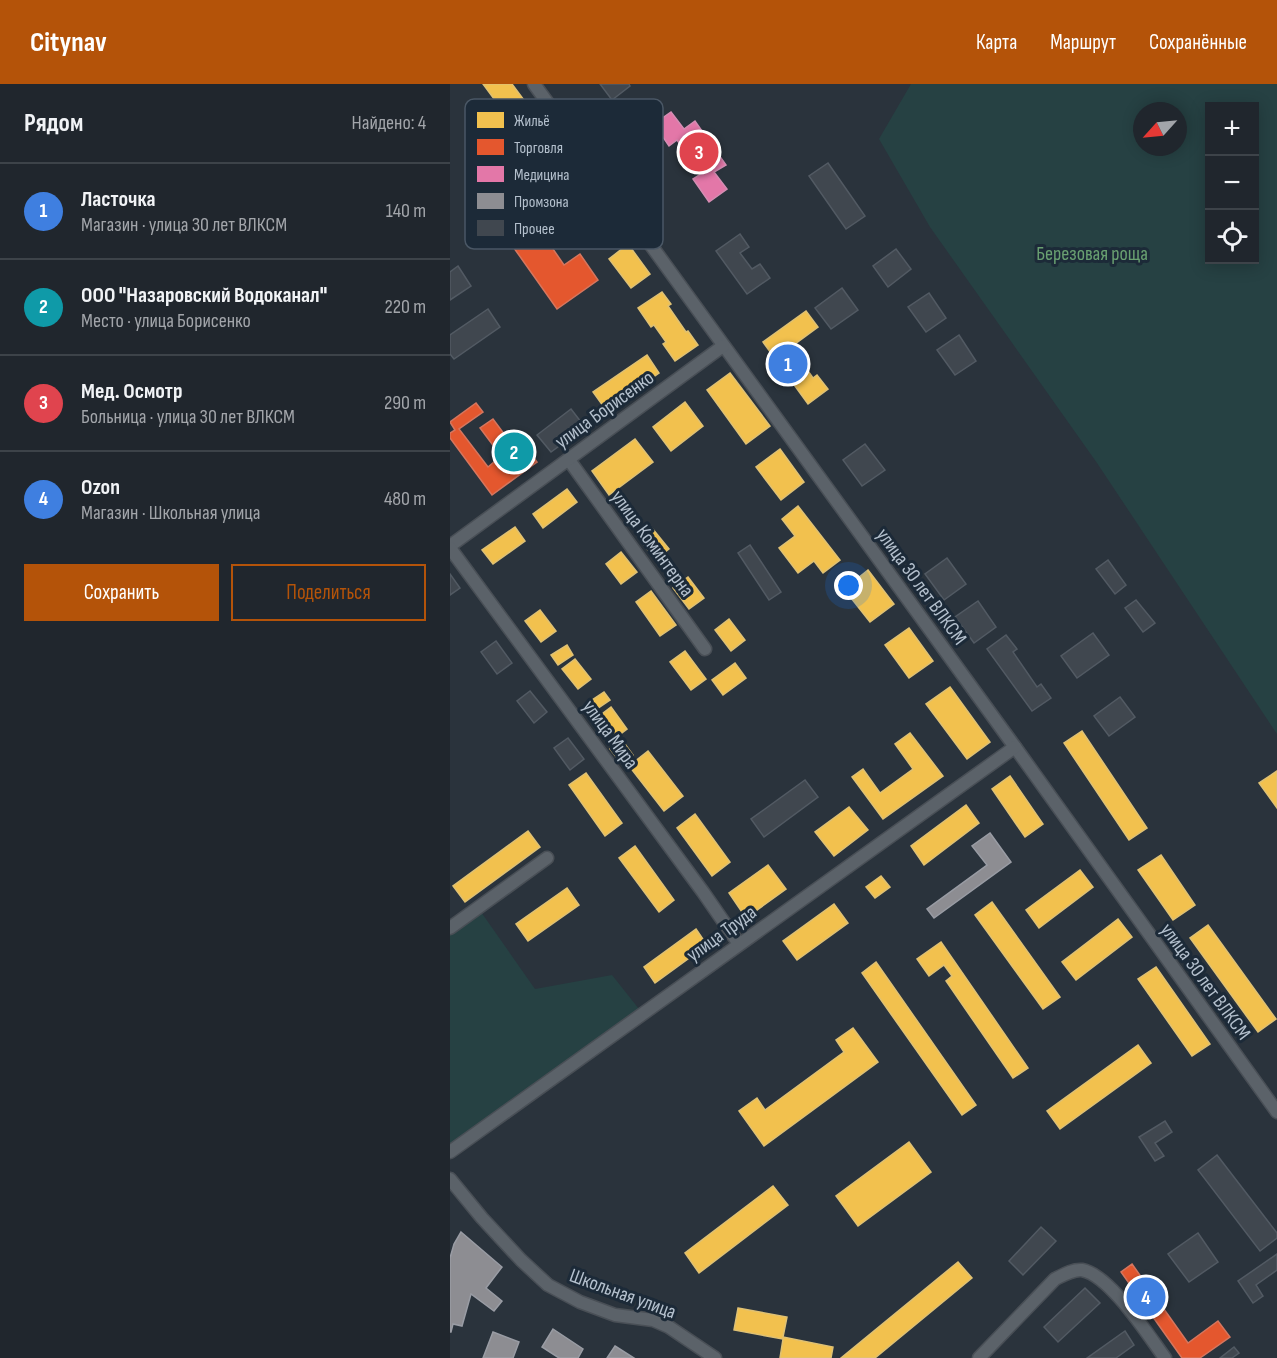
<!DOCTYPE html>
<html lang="ru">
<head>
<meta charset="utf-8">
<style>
	:root { --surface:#20262d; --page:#282e35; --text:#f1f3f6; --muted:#a2a5aa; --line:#3d4349; --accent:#b45309 }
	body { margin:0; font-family:"Sofia Sans Condensed",sans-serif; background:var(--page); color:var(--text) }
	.controls { position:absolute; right:18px; top:18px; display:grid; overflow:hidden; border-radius:0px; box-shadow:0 3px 15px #0003 }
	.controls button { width:54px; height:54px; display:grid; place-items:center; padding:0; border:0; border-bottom:2px solid var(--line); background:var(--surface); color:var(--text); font:30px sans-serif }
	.compass { position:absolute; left:683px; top:18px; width:54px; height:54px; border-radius:50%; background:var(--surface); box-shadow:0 3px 15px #0003; rotate:243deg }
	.you { position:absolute; left:399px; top:502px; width:21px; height:21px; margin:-15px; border:4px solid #fff; border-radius:50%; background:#1a73e8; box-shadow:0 0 0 9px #1a73e833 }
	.badge { display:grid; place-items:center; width:39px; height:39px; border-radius:50%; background:var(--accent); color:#fff; font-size:20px; font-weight:700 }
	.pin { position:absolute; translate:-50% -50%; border:3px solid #fff; box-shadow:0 2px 6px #0006 }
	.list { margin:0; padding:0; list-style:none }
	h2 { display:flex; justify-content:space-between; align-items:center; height:78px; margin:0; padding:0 24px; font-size:26px }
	h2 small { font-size:20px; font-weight:400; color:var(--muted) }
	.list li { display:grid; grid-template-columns:39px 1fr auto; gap:18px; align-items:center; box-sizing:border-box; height:96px; padding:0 24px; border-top:2px solid var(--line) }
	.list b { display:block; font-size:22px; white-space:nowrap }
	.list p { margin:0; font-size:20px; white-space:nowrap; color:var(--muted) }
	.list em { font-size:20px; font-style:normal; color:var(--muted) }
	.actions { display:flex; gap:12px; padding:18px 24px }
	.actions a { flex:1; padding:14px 0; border:2px solid var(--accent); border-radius:0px; text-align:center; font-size:21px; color:var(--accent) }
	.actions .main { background:var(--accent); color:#fff }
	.icon { flex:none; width:33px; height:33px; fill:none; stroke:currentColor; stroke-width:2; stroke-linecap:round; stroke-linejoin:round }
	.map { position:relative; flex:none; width:827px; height:1274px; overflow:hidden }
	header { display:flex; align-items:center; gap:36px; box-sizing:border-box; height:84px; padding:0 30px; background:var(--accent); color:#fff }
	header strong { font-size:28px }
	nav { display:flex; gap:33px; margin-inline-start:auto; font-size:21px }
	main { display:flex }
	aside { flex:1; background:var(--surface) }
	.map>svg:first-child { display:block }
	.green { fill:#264143; fill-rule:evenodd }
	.homes { fill:#f2c14e; stroke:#dfc174; stroke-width:1.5 }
	.shops { fill:#e4572e; stroke:#d6765e; stroke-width:1.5 }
	.health { fill:#e377a8; stroke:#d58db3; stroke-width:1.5 }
	.industry { fill:#8d8d92; stroke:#999ca4; stroke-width:1.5 }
	.building { fill:#40474f; stroke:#525a63; stroke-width:1.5 }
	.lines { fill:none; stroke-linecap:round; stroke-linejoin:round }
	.minor-casing { stroke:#494f56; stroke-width:15 }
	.minor { stroke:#5b6269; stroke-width:12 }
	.labels { text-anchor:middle; stroke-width:6; stroke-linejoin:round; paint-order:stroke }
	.park-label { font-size:20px; fill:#69a071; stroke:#1c2a38 }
	.street-label { font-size:20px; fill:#b4c0cd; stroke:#1c2a38 }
	.key { fill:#1c2a38; stroke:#4a5765; stroke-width:1.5 }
	.key-label { font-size:16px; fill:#b4c0cd }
</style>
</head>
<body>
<header>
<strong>Citynav</strong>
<nav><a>Карта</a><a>Маршрут</a><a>Сохранённые</a></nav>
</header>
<main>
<aside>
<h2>Рядом<small>Найдено: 4</small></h2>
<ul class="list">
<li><span class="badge" style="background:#3f7fe0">1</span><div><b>Ласточка</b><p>Магазин · улица 30 лет ВЛКСМ</p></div><em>140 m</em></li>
<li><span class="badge" style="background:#0f9aa8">2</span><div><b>ООО &quot;Назаровский Водоканал&quot;</b><p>Место · улица Борисенко</p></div><em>220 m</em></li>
<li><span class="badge" style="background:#e0444e">3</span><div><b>Мед. Осмотр</b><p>Больница · улица 30 лет ВЛКСМ</p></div><em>290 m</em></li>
<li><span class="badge" style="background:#3f7fe0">4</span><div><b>Ozon</b><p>Магазин · Школьная улица</p></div><em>480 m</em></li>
</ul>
<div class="actions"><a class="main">Сохранить</a><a>Поделиться</a></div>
</aside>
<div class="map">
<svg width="827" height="1274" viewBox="0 0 827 1274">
	<rect width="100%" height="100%" fill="#2a333c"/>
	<g class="green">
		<path d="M461,0H827V650L647,379L480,143L429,55ZM760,22H804V176H760ZM692,27H728V63H692Z"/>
		<polygon points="31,828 85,905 162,891 189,925 0,1061 0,851"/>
	</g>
	<g class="homes">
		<polygon points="33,0 62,0 97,47 78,61"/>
		<polygon points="178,160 200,190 181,204 159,175"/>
		<polygon points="212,208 221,220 218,222 236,248 238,247 248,261 225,277 213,260 216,258 204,241 201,243 188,224"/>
		<polygon points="356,227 368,243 341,263 363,294 367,291 378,305 358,320 313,258"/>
		<polygon points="197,271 209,289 156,326 143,308"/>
		<polygon points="280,289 320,342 296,360 257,306"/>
		<polygon points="235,318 253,342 221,367 203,343"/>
		<polygon points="185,355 203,378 159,411 142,387"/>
		<polygon points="330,365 354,398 331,416 306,383"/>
		<polygon points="117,405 127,418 93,444 83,430"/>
		<polygon points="348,422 390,476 373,489 364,477 348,489 329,464 345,452 332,435"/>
		<polygon points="65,443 75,457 43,480 32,466"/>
		<polygon points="202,444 219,465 205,476 189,454"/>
		<polygon points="171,468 187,488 171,500 156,480"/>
		<polygon points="418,486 444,520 420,538 394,505"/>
		<polygon points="238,493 254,514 239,525 223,504"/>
		<polygon points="201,507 226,541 210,552 186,518"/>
		<polygon points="90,526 106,547 91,558 75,537"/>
		<polygon points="279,535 295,556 281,567 265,546"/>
		<polygon points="459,544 483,577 459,594 435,561"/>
		<polygon points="117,561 123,571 108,581 101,571"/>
		<polygon points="235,567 256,595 241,606 220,578"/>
		<polygon points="125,575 141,595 128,605 112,585"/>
		<polygon points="285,579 296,594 273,611 262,596"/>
		<polygon points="500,603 540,658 517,675 476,620"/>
		<polygon points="154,608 160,616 144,627 139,618"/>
		<polygon points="161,623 177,645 164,655 148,633"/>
		<polygon points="632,647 697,744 679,756 614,659"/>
		<polygon points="460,649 493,692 433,735 402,693 413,685 430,709 463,685 445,660"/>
		<polygon points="172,656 183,671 171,679 160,665"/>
		<polygon points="198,667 233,712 214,727 179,682"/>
		<polygon points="827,687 827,724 809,699"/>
		<polygon points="136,689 172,739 155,752 119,701"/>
		<polygon points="560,692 593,740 575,753 542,705"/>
		<polygon points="516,721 529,739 474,781 461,762"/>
		<polygon points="399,723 418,746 384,772 365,748"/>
		<polygon points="245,730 280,778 262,792 227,744"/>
		<polygon points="78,747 90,763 15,818 3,802"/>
		<polygon points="185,762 224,816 209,828 169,774"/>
		<polygon points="711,771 745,821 723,836 688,786"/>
		<polygon points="318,781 336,805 296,834 279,809"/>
		<polygon points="630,786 643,803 589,844 576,826"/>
		<polygon points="431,792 440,803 425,814 416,803"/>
		<polygon points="117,804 129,821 78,857 66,840"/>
		<polygon points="542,818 610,913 593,925 525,831"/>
		<polygon points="384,820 398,839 347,876 333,857"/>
		<polygon points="668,835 682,853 626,896 612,878"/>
		<polygon points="758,841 826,935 808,948 740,854"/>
		<polygon points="246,845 257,861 205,899 194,883"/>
		<polygon points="491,858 578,984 563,994 496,897 502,892 494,881 479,892 467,875"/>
		<polygon points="426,878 526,1021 512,1031 412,889"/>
		<polygon points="706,883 760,960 742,972 688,895"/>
		<polygon points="403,944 428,978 314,1062 289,1027 307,1014 315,1026 394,968 386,956"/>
		<polygon points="688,961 701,979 610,1045 597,1027"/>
		<polygon points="459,1058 481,1088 408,1142 386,1112"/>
		<polygon points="323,1102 338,1121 249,1189 235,1169"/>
		<polygon points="508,1178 522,1194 425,1274 391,1274"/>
		<polygon points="288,1224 337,1233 333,1253 383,1263 381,1274 330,1274 333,1255 284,1246"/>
	</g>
	<g class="shops">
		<polygon points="66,111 114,181 130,170 148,196 107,225 47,140 36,148 29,137"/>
		<polygon points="26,319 33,328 9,345 38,383 51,372 30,344 43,335 64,363 72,357 87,378 42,411 0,354 0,349 5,346 0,338"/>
		<polygon points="682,1180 738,1259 768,1237 780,1253 750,1274 732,1274 671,1188"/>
	</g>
	<polygon class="health" points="221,28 234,45 245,37 276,81 264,88 277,105 259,118 243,95 251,90 227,56 219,62 204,40"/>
	<g class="industry">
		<polygon points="540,749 561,778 484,834 477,825 537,781 522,762"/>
		<polygon points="11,1148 52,1183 36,1204 52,1217 44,1227 21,1210 12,1242 3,1240 1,1248 0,1248 0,1174 4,1160"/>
		<polygon points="103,1245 133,1265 128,1274 109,1274 92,1263"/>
		<polygon points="43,1248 69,1258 63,1274 33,1274"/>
		<polygon points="165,1262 184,1274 157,1274"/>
	</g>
	<g class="building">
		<polygon points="150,0 179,0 180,2 162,16"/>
		<polygon points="378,79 415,132 396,145 359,92"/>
		<polygon points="290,150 299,163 290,169 302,185 310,180 320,194 297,210 266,167"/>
		<polygon points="446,165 461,185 438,203 423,182"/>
		<polygon points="8,182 21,202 0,216 0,188"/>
		<polygon points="392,204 408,226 381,245 365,224"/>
		<polygon points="479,209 496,234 476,248 458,223"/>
		<polygon points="38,225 50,243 4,275 0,270 0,251"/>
		<polygon points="509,251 526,277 505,291 487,266"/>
		<polygon points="121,325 135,343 101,368 87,351"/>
		<polygon points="415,360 435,386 412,402 393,376"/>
		<polygon points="300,461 331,508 319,516 288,469"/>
		<polygon points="497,474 516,500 494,516 475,490"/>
		<polygon points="658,476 676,501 665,510 646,485"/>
		<polygon points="0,490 10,504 0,511"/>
		<polygon points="686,516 705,539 693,548 675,524"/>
		<polygon points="528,517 546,543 524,559 505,533"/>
		<polygon points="643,549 659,571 627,594 611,572"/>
		<polygon points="556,551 567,565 563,568 587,603 591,600 601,614 582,627 537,565"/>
		<polygon points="46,557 62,579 47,590 31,568"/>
		<polygon points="80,607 97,628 84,639 67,617"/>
		<polygon points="670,613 685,633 659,652 644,632"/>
		<polygon points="118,654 134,675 120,686 104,664"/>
		<polygon points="355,696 368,713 314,753 301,735"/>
		<polygon points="715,1037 722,1048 705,1059 714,1072 705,1077 689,1053"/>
		<polygon points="767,1071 827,1149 827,1154 810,1167 748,1086"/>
		<polygon points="591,1143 606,1157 573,1191 559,1177"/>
		<polygon points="748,1149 768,1178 739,1198 718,1170"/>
		<polygon points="827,1170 827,1186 806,1201 813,1212 803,1219 788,1197"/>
		<polygon points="635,1204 650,1219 608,1258 594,1243"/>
		<polygon points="675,1247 684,1261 666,1274 637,1274"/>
		<polygon points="784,1263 789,1269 782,1274 770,1274"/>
	</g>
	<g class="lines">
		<g class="minor-casing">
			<g id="minor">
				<polyline points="84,0 565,663 827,1028"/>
				<polyline points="119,376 255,565"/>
				<polyline points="0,462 273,262"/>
				<polyline points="0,464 253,808 289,860"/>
				<polyline points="0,844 97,774"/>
				<polyline points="0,1068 565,663"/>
				<polyline points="0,1095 32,1134 71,1176 98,1201 130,1218 165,1231 203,1236 219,1243 265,1274"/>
				<path d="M529,1274L605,1195C613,1191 623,1185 632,1186C660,1191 698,1251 715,1274"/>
			</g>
		</g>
		<use href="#minor" class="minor"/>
	</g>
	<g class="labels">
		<g class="park-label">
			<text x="642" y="176">Березовая роща</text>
		</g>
		<g class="street-label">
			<text transform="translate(154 325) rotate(-36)" y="7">улица Борисенко</text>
			<text transform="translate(203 459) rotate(54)" y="7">улица Коминтерна</text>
			<text transform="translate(472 502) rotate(54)" y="7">улица 30 лет ВЛКСМ</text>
			<text transform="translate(161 650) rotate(54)" y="7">улица Мира</text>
			<text transform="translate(271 849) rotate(-36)" y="7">улица Труда</text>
			<text transform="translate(756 897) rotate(54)" y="7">улица 30 лет ВЛКСМ</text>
			<text transform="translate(173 1209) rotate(20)" y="7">Школьная улица</text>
		</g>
	</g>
	<rect x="15" y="15" width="198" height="150" rx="9" class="key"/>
	<rect x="27" y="28" width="27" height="16" fill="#f2c14e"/>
	<rect x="27" y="55" width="27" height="16" fill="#e4572e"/>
	<rect x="27" y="82" width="27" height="16" fill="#e377a8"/>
	<rect x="27" y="109" width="27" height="16" fill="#8d8d92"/>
	<rect x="27" y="136" width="27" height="16" fill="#40474f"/>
	<g class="key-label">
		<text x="64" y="42">Жильё</text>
		<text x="64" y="69">Торговля</text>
		<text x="64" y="96">Медицина</text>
		<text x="64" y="123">Промзона</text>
		<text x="64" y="150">Прочее</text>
	</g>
</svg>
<div class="controls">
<button>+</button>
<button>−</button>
<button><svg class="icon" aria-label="locate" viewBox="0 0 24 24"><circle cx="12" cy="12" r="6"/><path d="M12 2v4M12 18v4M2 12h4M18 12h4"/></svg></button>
</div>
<svg class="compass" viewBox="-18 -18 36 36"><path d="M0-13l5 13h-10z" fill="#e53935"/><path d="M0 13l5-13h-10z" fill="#a2a5aa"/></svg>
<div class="you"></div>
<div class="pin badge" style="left:338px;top:280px;background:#3f7fe0">1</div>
<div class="pin badge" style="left:64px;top:368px;background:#0f9aa8">2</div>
<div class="pin badge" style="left:249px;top:68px;background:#e0444e">3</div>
<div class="pin badge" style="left:696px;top:1213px;background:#3f7fe0">4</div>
</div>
</main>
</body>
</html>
